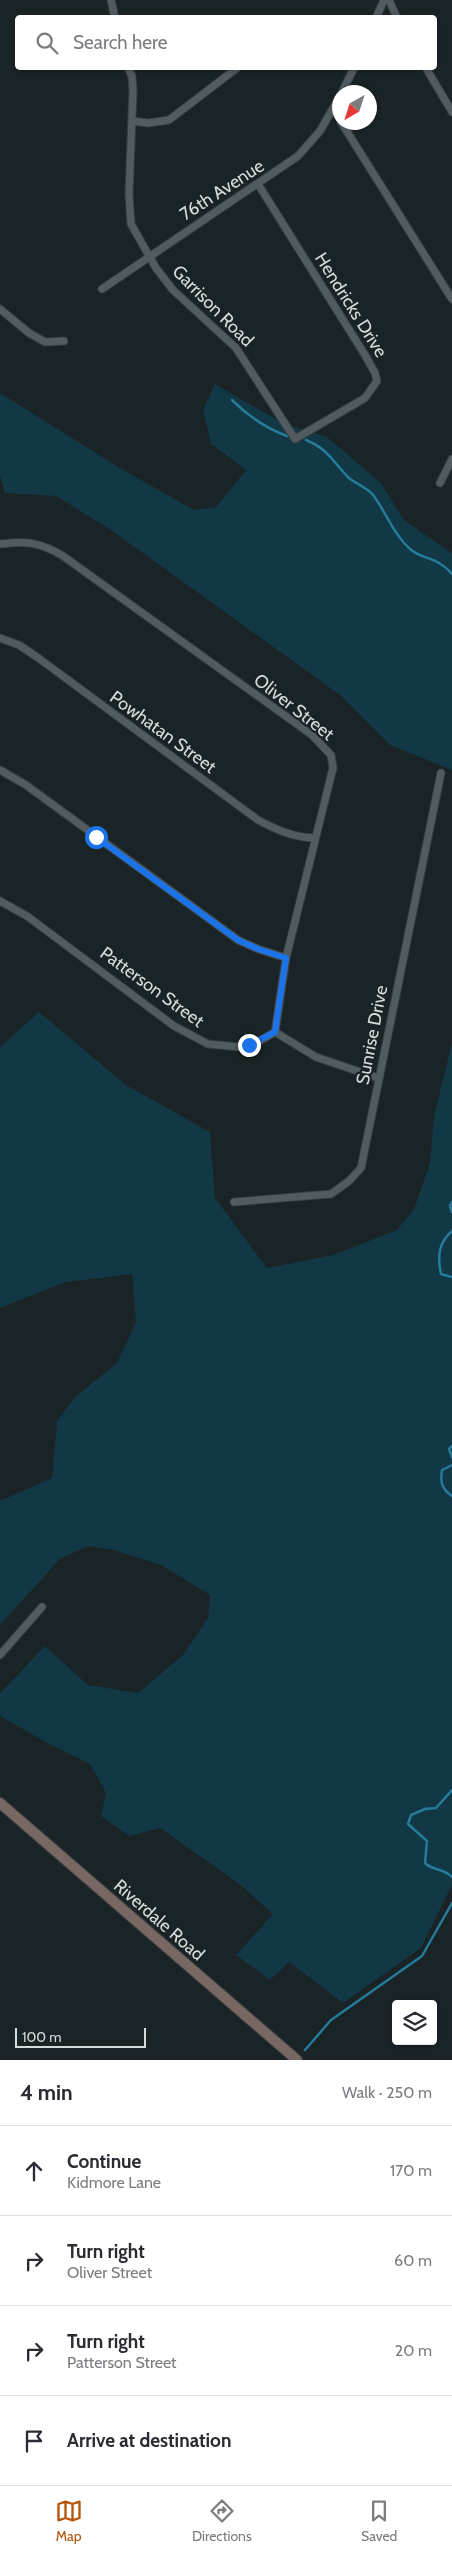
<!DOCTYPE html>
<html lang="en">
<head>
<meta charset="utf-8">
<style>
	:root { --surface:#fff; --page:#f7f7f7; --text:#2b2b33; --muted:#7c7c81; --line:#e1e1e2; --accent:#b45309 }
	body { margin:0; font-family:Cabin,sans-serif; background:var(--page); color:var(--text) }
	.controls { position:absolute; right:15px; bottom:15px; display:grid; overflow:hidden; border-radius:5px; box-shadow:0 1px 4px #0004 }
	.controls button { width:45px; height:45px; display:grid; place-items:center; padding:0; border:0; border-bottom:1px solid var(--line); background:var(--surface); color:var(--text); font:25px sans-serif }
	.compass { position:absolute; left:332px; top:85px; width:45px; height:45px; border-radius:50%; background:var(--surface); box-shadow:0 1px 4px #0004; rotate:219deg }
	.scale { position:absolute; left:15px; bottom:12px; width:131px; box-sizing:border-box; padding-left:5px; border:2px solid #d5dbdd; border-top:0; font-size:14px; line-height:18px; white-space:nowrap; color:#d5dbdd; -webkit-text-stroke:4px #1a2326; paint-order:stroke }
	.stop { position:absolute; width:15px; height:15px; margin:-11px; border:4px solid #1a73e8; border-radius:50%; background:#fff }
	.stop.end { background:#1a73e8; border-color:#fff; box-shadow:0 1px 5px #0008 }
	.list { margin:0; padding:0; list-style:none }
	h2 { display:flex; justify-content:space-between; align-items:center; height:65px; margin:0; padding:0 20px; font-size:21px }
	h2 small { font-size:16px; font-weight:400; color:var(--muted) }
	.list li { display:grid; grid-template-columns:32px 1fr auto; gap:15px; align-items:center; box-sizing:border-box; height:90px; padding:0 20px; border-top:1px solid var(--line) }
	.list b { display:block; font-size:19px; white-space:nowrap }
	.list p { margin:0; font-size:16px; white-space:nowrap; color:var(--muted) }
	.list em { font-size:16px; font-style:normal; color:var(--muted) }
	.icon { flex:none; width:28px; height:28px; fill:none; stroke:currentColor; stroke-width:2; stroke-linecap:round; stroke-linejoin:round }
	.map { position:relative; flex:none; width:452px; height:2060px; overflow:hidden }
	.search { position:absolute; background:var(--surface); box-shadow:0 1px 4px #0004; left:15px; right:15px; top:15px; height:55px; display:flex; align-items:center; gap:12px; box-sizing:border-box; padding:0 18px; border-radius:5px; color:var(--muted); font-size:19px }
	.sheet { height:425px; background:var(--surface) }
	nav { display:flex; justify-content:space-around; align-items:center; box-sizing:border-box; height:70px; border-top:1px solid var(--line); background:var(--surface); font-size:14px; color:var(--muted) }
	nav a { display:grid; justify-items:center; gap:2px }
	nav .on { color:var(--accent) }
	.map>svg:first-child { display:block }
	.green { fill:#123745 }
	.lines { fill:none; stroke-linecap:round; stroke-linejoin:round }
	.stream { stroke:#247b9a; stroke-width:2.5 }
	.street-casing { stroke:#373e40; stroke-width:9 }
	.secondary-casing { stroke:#373e40; stroke-width:12 }
	.street { stroke:#525b60; stroke-width:7 }
	.secondary { stroke:#786763; stroke-width:10 }
	.route { stroke:#1a73e8; stroke-width:6 }
	.labels { text-anchor:middle; stroke-width:4.5; stroke-linejoin:round; paint-order:stroke }
	.street-label { font-size:18px; fill:#d5dbdd; stroke:#1a2326 }
</style>
</head>
<body>
<div class="map">
<svg width="452" height="2060" viewBox="0 0 452 2060">
	<rect width="100%" height="100%" fill="#1a2326"/>
	<g class="green">
		<polygon points="215,384 284,424 327,437 381,483 404,520 452,553 452,770 390,745 340,695 111,530 56,496 5,493 0,476 0,393 120,468 194,510 216,507 246,470 211,444 203,410"/>
		<polygon points="39,1012 126,1085 210,1132 215,1198 267,1268 333,1255 397,1230 414,1209 430,1163 434,1116 452,1043 452,1885 421,1948 343,2003 289,1962 270,1980 236,1955 273,1914 238,1883 160,1828 129,1836 101,1816 106,1793 90,1764 47,1743 0,1716 0,1693 45,1646 88,1685 138,1693 183,1655 208,1618 210,1595 161,1565 114,1550 88,1546 60,1559 0,1625 0,1501 52,1478 57,1421 75,1397 117,1363 136,1322 132,1274 66,1282 0,1308 0,1047"/>
	</g>
	<g class="lines">
		<g class="stream">
			<path d="M232,400C249,417 265,428 287,436"/>
			<path d="M306,440C328,449 333,462 349,478C356,484 367,487 373,495C386,512 394,535 410,549C422,560 437,556 452,574"/>
			<polyline points="452,1202 450,1206 452,1212"/>
			<path d="M452,1231C439,1242 437,1256 441,1274L452,1277"/>
			<polyline points="452,1446 449,1449 452,1457"/>
			<path d="M452,1465L442,1470C440,1483 442,1489 452,1496"/>
			<path d="M452,1790L436,1808L425,1809L411,1815L408,1824L427,1841L425,1863C433,1871 444,1868 452,1877"/>
			<polyline points="305,2050 331,2020 422,1956 452,1903"/>
		</g>
		<g class="street-casing">
			<g id="street">
				<polyline points="111,0 115,18"/>
				<polyline points="389,0 397,18"/>
				<polyline points="376,18 384,0"/>
				<polyline points="128,68 132,76 133,91 129,194 131,224 156,268 173,290 236,348 295,439 365,398 377,381 375,373 365,355 258,184"/>
				<polyline points="426,68 452,112"/>
				<polyline points="342,92 354,68"/>
				<polyline points="132,121 148,123 169,120 237,68"/>
				<polyline points="341,122 452,299"/>
				<polyline points="102,289 298,156 320,131 340,96"/>
				<polyline points="0,309 29,333 45,342 64,341"/>
				<polyline points="440,483 452,459"/>
				<path d="M0,544C25,540 42,543 63,556L312,735L331,755L333,768L286,958L275,1032"/>
				<path d="M0,638L19,645L37,657L258,820C277,830 292,837 314,838"/>
				<polyline points="0,770 26,785 238,940 258,949 286,958"/>
				<polyline points="0,901 27,916 174,1026 208,1044 239,1047 256,1043 275,1032"/>
				<polyline points="275,1032 316,1057 378,1078"/>
				<polyline points="234,1202 331,1194 349,1181 361,1168 441,773"/>
				<polyline points="0,1655 42,1607"/>
			</g>
		</g>
		<g class="secondary-casing">
			<polyline id="secondary" points="0,1803 297,2060"/>
		</g>
		<use href="#street" class="street"/>
		<use href="#secondary" class="secondary"/>
	</g>
	<g class="lines">
		<polyline class="route" points="96,837 238,940 258,949 286,958 275,1032 249,1045"/>
	</g>
	<g class="labels">
		<g class="street-label">
			<text transform="translate(222 190) rotate(-33)" y="6">76th Avenue</text>
			<text transform="translate(351 305) rotate(58)" y="6">Hendricks Drive</text>
			<text transform="translate(213 306) rotate(45)" y="6">Garrison Road</text>
			<text transform="translate(294 707) rotate(38)" y="6">Oliver Street</text>
			<text transform="translate(163 732) rotate(36)" y="6">Powhatan Street</text>
			<text transform="translate(152 987) rotate(36)" y="6">Patterson Street</text>
			<text transform="translate(372 1035) rotate(-79)" y="6">Sunrise Drive</text>
			<text transform="translate(159 1920) rotate(41)" y="6">Riverdale Road</text>
		</g>
	</g>
</svg>
<div class="controls">
<button><svg class="icon" aria-label="layers" viewBox="0 0 24 24"><path d="M12 4l9 5-9 5-9-5zM3 14l9 5 9-5"/></svg></button>
</div>
<svg class="compass" viewBox="-18 -18 36 36"><path d="M0-13l5 13h-10z" fill="#e53935"/><path d="M0 13l5-13h-10z" fill="#7c7c81"/></svg>
<div class="scale">100 m</div>
<div class="stop" style="left:96px;top:837px"></div>
<div class="stop end" style="left:249px;top:1045px"></div>
<div class="search"><svg class="icon" aria-label="search" viewBox="0 0 24 24"><circle cx="10" cy="10" r="6"/><path d="M15 15l6 6"/></svg>Search here</div>
</div>
<section class="sheet">
<h2>4 min<small>Walk · 250 m</small></h2>
<ul class="list">
<li><svg class="icon" aria-label="ahead" viewBox="0 0 24 24"><path d="M12 20V5M6 11l6-6 6 6"/></svg><div><b>Continue</b><p>Kidmore Lane</p></div><em>170 m</em></li>
<li><svg class="icon" aria-label="right" viewBox="0 0 24 24"><path d="M7 20v-9h11M14 6l5 5-5 5"/></svg><div><b>Turn right</b><p>Oliver Street</p></div><em>60 m</em></li>
<li><svg class="icon" aria-label="right" viewBox="0 0 24 24"><path d="M7 20v-9h11M14 6l5 5-5 5"/></svg><div><b>Turn right</b><p>Patterson Street</p></div><em>20 m</em></li>
<li><svg class="icon" aria-label="arrive" viewBox="0 0 24 24"><path d="M6 21V4h12l-3 4 3 4H6"/></svg><div><b>Arrive at destination</b></div></li>
</ul>
</section>
<nav>
<a class="on"><svg class="icon" aria-label="map" viewBox="0 0 24 24"><path d="M3 6l6-2 6 2 6-2v14l-6 2-6-2-6 2zM9 4v14M15 6v14"/></svg>Map</a>
<a><svg class="icon" aria-label="directions" viewBox="0 0 24 24"><path d="M12 3l9 9-9 9-9-9zM9 14v-3h6M13 9l2 2-2 2"/></svg>Directions</a>
<a><svg class="icon" aria-label="saved" viewBox="0 0 24 24"><path d="M7 4h10v16l-5-4-5 4z"/></svg>Saved</a>
</nav>
</body>
</html>
